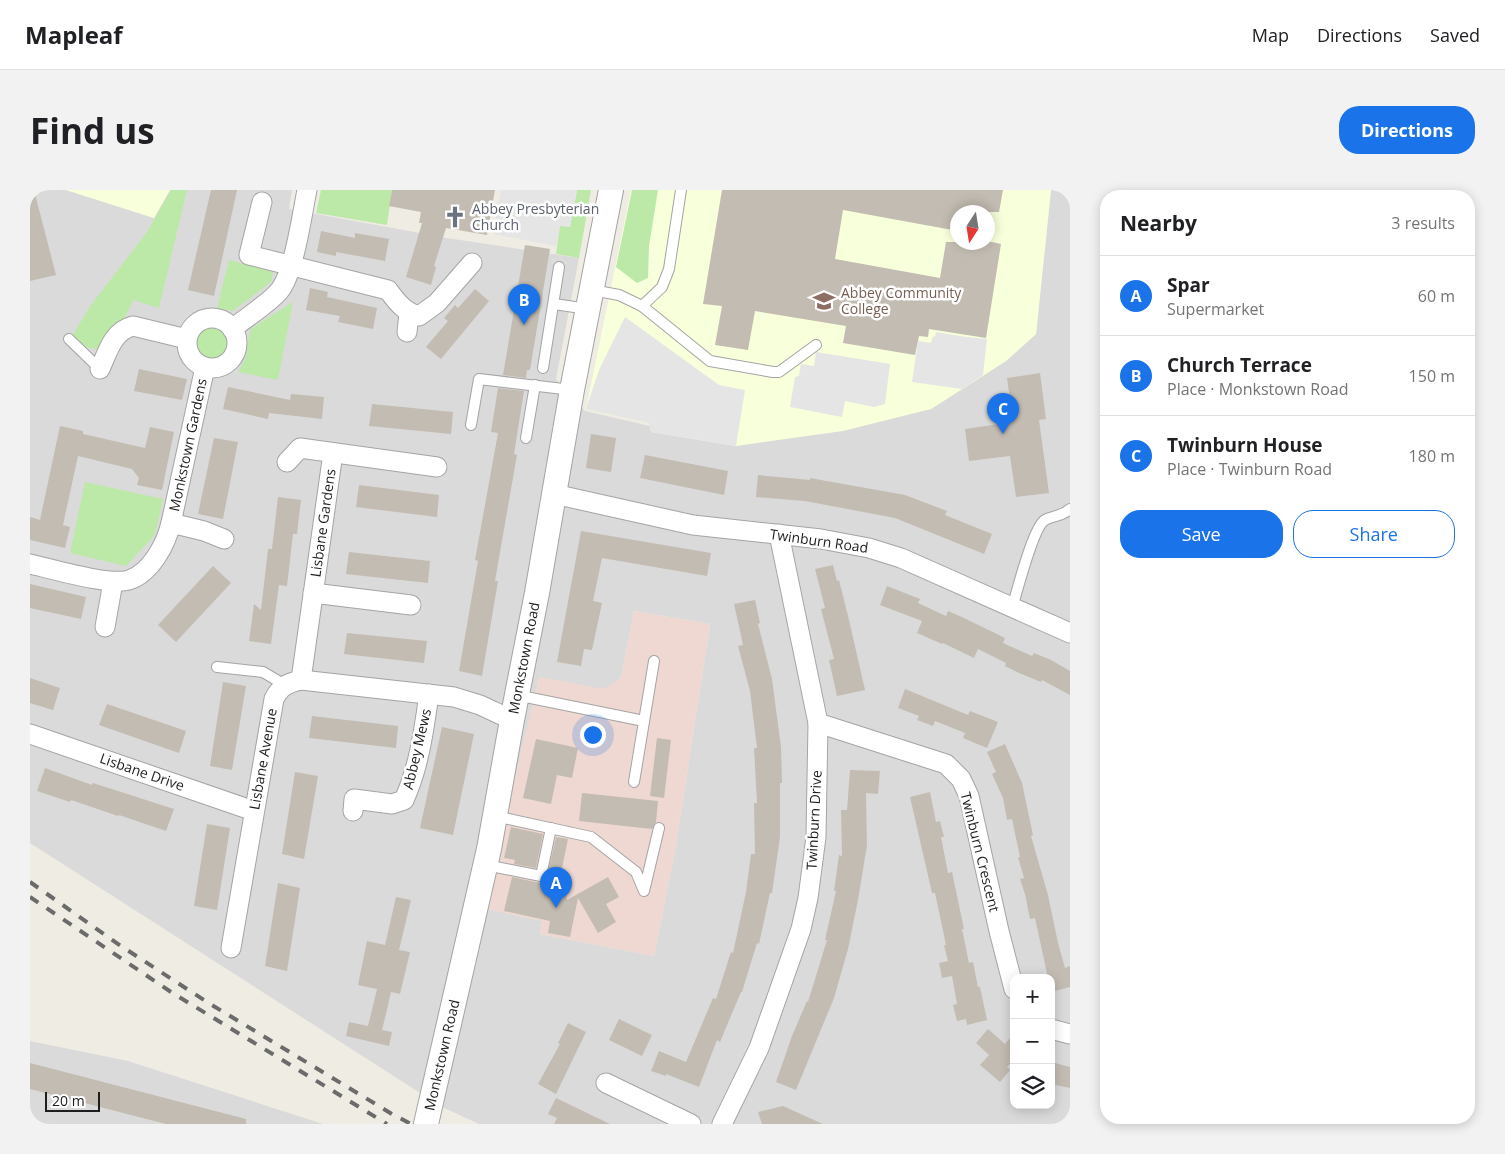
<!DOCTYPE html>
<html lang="en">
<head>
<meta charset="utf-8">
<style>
	:root { --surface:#fff; --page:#f2f2f2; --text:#202124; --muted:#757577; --line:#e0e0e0; --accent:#1a73e8 }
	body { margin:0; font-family:"Open Sans",sans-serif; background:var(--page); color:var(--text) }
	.controls { position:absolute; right:15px; bottom:15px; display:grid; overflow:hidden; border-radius:10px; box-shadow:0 2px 12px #0003 }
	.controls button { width:45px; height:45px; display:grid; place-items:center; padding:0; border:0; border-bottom:1px solid var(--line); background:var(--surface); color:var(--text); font:25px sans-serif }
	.compass { position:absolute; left:920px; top:15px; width:45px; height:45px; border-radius:50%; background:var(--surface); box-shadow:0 2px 12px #0003; rotate:192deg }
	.scale { position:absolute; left:15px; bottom:12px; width:55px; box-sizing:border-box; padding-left:5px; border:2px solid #1d1d1d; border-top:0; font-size:14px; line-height:18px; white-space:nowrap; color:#1d1d1d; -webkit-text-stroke:4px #fff; paint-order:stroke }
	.you { position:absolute; left:562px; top:544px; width:18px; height:18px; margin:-12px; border:4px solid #fff; border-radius:50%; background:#1a73e8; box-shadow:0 0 0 8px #1a73e833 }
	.badge { display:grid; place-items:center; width:32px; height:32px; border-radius:50%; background:var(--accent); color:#fff; font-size:16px; font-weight:700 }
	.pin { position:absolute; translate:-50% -41px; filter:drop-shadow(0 1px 2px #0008) }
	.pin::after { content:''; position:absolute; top:26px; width:18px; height:15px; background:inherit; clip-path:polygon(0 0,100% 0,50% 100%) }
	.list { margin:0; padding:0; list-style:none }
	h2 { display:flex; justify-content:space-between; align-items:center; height:65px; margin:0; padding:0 20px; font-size:21px }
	h2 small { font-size:16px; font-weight:400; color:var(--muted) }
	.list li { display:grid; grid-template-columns:32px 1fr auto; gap:15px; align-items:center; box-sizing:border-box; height:80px; padding:0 20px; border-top:1px solid var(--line) }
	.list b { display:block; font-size:19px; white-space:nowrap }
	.list p { margin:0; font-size:16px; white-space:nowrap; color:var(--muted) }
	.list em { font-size:16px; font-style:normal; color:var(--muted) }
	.actions { display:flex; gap:10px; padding:15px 20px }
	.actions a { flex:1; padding:11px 0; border:1px solid var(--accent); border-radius:20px; text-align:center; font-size:18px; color:var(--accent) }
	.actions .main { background:var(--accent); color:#fff }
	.icon { flex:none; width:28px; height:28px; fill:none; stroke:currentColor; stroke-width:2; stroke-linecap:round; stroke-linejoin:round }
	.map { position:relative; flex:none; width:1040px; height:934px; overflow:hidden; border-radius:20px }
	header { display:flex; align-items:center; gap:30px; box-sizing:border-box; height:70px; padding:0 25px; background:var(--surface); border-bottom:1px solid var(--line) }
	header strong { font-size:24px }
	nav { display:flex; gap:28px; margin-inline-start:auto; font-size:18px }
	.intro { display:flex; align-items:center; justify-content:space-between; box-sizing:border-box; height:120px; padding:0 30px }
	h1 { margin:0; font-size:35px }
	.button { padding:12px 22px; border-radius:20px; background:var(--accent); color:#fff; font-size:18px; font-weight:700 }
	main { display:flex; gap:30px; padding:0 30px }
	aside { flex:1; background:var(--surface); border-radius:20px; box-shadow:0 2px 12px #0003 }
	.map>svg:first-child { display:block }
	.residential { fill:#dbdada; fill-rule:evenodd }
	.commercial { fill:#efd8d1 }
	.education { fill:#f8ffdb; fill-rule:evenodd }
	.grass { fill:#bce9a8 }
	.parking { fill:#e5e5e5 }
	.building { fill:#c3bcb2 }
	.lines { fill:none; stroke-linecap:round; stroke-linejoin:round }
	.service-casing { stroke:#a4a4a4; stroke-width:12 }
	.minor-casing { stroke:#a4a4a4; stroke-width:21 }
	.tertiary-casing { stroke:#a4a4a4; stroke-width:26 }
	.service { stroke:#fff; stroke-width:10 }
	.minor { stroke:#fff; stroke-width:19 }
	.tertiary { stroke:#fff; stroke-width:24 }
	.rail { stroke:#6b6b6b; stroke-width:4; stroke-dasharray:10 10; stroke-linecap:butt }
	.labels { text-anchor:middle; stroke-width:5; stroke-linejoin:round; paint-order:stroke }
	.worship-label { font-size:14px; fill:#5b616d; stroke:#fff; text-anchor:start }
	.education-label { font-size:14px; fill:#785e54; stroke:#fff; text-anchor:start }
	.street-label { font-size:14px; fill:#1d1d1d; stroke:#fff }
</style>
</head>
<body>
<header>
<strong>Mapleaf</strong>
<nav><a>Map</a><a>Directions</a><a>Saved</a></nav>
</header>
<div class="intro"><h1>Find us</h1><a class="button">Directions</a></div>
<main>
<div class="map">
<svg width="1040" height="934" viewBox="0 0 1040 934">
	<rect width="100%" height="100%" fill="#eeece3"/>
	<g class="residential">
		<path d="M0,0H36L124,28L140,0H262L259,19L417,48L549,68L526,189L555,221L706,256L901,219L976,171L1006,144L1021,0H1040V934H449L412,917L0,653ZM604,421L680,434L646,655L624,766L510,744L512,731L458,719L575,499L591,488ZM984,788H1021V915H984Z"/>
		<polygon points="0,851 98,871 293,934 0,934"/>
	</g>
	<polygon class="commercial" points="604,421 680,434 646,655 624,766 510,744 512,731 458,719 480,608 509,487 574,499 591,488"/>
	<g class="education">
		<polygon points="36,0 140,0 124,28"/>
		<path d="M601,0H1021L1006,144L976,171L901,219L813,241L706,256L621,242L619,233L556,219ZM928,22H958V52H928Z"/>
	</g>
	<g class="grass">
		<path d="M141,0H157L129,118L103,110C96,130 82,147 66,159L55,157L42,146L61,115L117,42Z"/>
		<polygon points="291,0 362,0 357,35 286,23"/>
		<polygon points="547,0 561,0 549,68 526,64 530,35 540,37"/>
		<polygon points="602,0 628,0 619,56 618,88 607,93 586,77"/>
		<polygon points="199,70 243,82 241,92 203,121 187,118"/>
		<polygon points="263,112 248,190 208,182 215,169 220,140 228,134"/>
		<circle cx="181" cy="154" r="17"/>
		<polygon points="55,292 133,309 126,341 123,347 96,376 40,363"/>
	</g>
	<g class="parking">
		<polygon points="471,0 547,0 540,37 530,36 526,56 463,44"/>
		<polygon points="595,127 689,195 715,200 706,256 621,242 619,233 556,219 569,180"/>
		<polygon points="906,142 936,147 957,149 953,185 932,199 882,192 888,151 901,153 903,146 905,147"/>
		<polygon points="786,162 860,174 855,214 844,217 815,211 812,227 760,217 765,187 769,186 771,174 784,176"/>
	</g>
	<g class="building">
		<polygon points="181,0 207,0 184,106 158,100"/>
		<polygon points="362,0 465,0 457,45 416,38 404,76 406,77 401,95 376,87 392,33 389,33 391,22 359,16"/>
		<polygon points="692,0 973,0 969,22 928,22 928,41 813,20 805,69 910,88 916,52 962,52 971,54 956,148 899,139 898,147 889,146 885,165 813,153 816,136 725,121 718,160 685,155 692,116 673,114"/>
		<polygon points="0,4 5,4 26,85 0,91"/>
		<polygon points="291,41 325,48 325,43 359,49 355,71 306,62 306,66 287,62"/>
		<polygon points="495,55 520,59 500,180 497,180 496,188 473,185"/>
		<polygon points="280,98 298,102 297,107 347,118 343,139 308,132 310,126 276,120"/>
		<polygon points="445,99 459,111 411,169 396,157 418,131 414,128 425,115 428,118"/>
		<polygon points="109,179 157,189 152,210 104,201"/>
		<polygon points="1010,183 1016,229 1009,230 1019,303 986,307 980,266 939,271 935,239 983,232 977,188"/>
		<polygon points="198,197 260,210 261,204 294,207 292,229 239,223 238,229 193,219"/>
		<polygon points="468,198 494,201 484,264 487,265 465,391 468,391 452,486 429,481 448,371 445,370 468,243 461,242"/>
		<polygon points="342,214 423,222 421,244 339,236"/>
		<polygon points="30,236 53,241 53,244 115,258 120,237 144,242 132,300 107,295 109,288 102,279 48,266 33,335 40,337 35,358 0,350 0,327 10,330"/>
		<polygon points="561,244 586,248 581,282 556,278"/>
		<polygon points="184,248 208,252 193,329 168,324"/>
		<polygon points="615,265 698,281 694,305 610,288"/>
		<polygon points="728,285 780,290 780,288 875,305 917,321 915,325 962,344 954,364 865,328 775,311 726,307"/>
		<polygon points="329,295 409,305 407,327 326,317"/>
		<polygon points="248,307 271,310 267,344 263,344 257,396 249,395 241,454 219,451 224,414 231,420 238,359 242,359"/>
		<polygon points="551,341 681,363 677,386 572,368 563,411 572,413 562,460 554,459 551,476 527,472"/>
		<polygon points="319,362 400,371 398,393 316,384"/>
		<polygon points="803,375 807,391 809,390 819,430 835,500 807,506 799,470 804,469 791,419 795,418 785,379"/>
		<polygon points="183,376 201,393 146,452 128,435"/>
		<polygon points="0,394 56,407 51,429 0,418"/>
		<polygon points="857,396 890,409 888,413 916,426 918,421 934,428 975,448 973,453 1002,466 1004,463 1021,470 1040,481 1040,505 1012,490 1011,492 989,483 975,476 976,473 948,459 944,468 913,453 912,454 887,443 892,431 850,415"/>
		<polygon points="725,410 730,433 728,434 742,489 751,557 752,593 750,593 750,647 742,703 740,703 729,754 727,753 712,802 711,802 690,852 687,850 669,897 636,884 636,886 621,881 629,861 656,872 683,808 686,809 701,762 703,763 716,702 721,664 725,664 724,613 727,613 724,558 727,558 720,501 708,456 713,455 704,414"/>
		<polygon points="317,443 397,451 394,473 314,464"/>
		<polygon points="0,488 30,498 23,520 0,513"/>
		<polygon points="193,492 216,496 202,580 180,576"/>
		<polygon points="875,499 938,525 940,521 968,532 957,558 933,548 935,543 905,531 903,536 887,530 889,526 868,518"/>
		<polygon points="77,514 156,541 149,563 69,535"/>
		<polygon points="282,526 368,536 366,558 279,548"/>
		<polygon points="412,537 444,544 423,645 390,638"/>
		<polygon points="627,548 641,550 634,608 620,606"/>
		<polygon points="506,549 548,558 542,588 527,585 521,614 493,608"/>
		<polygon points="975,554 992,593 1003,645 1001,646 1018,705 1028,753 1035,778 1040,776 1040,797 1021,802 1021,788 1018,788 1005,728 1000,729 995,704 990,689 994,688 988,667 990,667 982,629 977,630 973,608 962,584 966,582 957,562"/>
		<polygon points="15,578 62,595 63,593 144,619 136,641 89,625 88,626 41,610 40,612 7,601"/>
		<polygon points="820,580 850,581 848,604 836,603 837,655 828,710 818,759 804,808 766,900 746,892 762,846 777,811 778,812 797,750 795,750 806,701 804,701 809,665 812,666 811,620 817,620"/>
		<polygon points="265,582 288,586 274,669 252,664"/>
		<polygon points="900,602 906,632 910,631 914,647 911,647 918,683 922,682 934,739 932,739 939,773 943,772 948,797 950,797 957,830 937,835 936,829 927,831 923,815 927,814 922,786 912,788 909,773 918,771 914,755 916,755 905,703 902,703 880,607"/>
		<polygon points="552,603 628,611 626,632 622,639 549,631"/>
		<polygon points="177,634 200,638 187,720 164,716"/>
		<polygon points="481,637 513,644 506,678 484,674 485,670 474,668"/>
		<polygon points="526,647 538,649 532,678 537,710 578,687 589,707 576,714 586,732 568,743 548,708 540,747 518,743 520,731 474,721 482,687 510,693 516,690"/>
		<polygon points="248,693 270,698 257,781 235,776"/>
		<polygon points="366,707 381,710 369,760 380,762 370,804 361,802 356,824 352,840 362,842 359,856 316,846 319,832 338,836 347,799 328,795 337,751 355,755"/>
		<polygon points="589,829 622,845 612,866 579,850"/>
		<polygon points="538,833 556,842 526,904 508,894 530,854 528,853"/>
		<polygon points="958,839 975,854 984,843 984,869 977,877 980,880 970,892 950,875 959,865 946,853"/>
		<polygon points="1021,872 1040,877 1040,898 1021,894"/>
		<polygon points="0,873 216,929 216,934 136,934 0,899"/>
		<polygon points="526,908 580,934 524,934 527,928 518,924"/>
		<polygon points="753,916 793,934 732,934 728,922"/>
	</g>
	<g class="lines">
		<g class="service-casing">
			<g id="service">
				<polyline points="562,100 589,105 612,116 680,171 743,182 749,182 786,155"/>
				<polyline points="524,114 558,119"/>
				<polyline points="612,116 632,97 639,79 651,0"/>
				<polyline points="39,149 70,179"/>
				<polyline points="513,178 529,77"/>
				<polyline points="441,235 449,189 542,200"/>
				<polyline points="496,248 505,195"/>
				<path d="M982,418C987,402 1003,337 1015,330C1024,325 1031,327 1040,319"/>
				<polyline points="187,477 233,482 255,495"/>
				<polyline points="486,505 614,531"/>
				<polyline points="604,592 624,471"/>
				<polyline points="465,626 561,647 606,682 614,701 629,638"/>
				<polyline points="456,675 511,686 521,638"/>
			</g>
		</g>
		<g class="minor-casing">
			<g id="minor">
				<path d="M232,12L219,65L358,100C367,112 374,122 389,126L407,113L442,73"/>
				<circle cx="182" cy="153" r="25"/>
				<path d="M202,139C214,129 241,112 250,100C264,82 272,25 277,0"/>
				<polyline points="377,142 379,123"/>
				<path d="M70,179C78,161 83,141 103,136L157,149"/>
				<polyline points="257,272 270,258 407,277"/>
				<polyline points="524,304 663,335 791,349 839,358 871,368 1040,443"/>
				<polyline points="141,333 174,341 194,349"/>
				<path d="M0,374C23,379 79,396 99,390C121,383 136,354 141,333L175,177"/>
				<polyline points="283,403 381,415"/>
				<polyline points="75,437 83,392"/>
				<polyline points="271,490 303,263"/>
				<polyline points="788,533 916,574 931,589 939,606 969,741 984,799"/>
				<polyline points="0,544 224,621"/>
				<path d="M323,621L324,609L362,614L374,610C389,577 394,540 399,504"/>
				<path d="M201,758L244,509C250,497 257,493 271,490L424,507L450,515L482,530"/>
				<polyline points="1021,839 1040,844"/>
				<polyline points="576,893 661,934"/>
				<polyline points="692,934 729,858 771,739 778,708 786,647 788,533 749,344"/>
			</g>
		</g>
		<g class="tertiary-casing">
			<polyline id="tertiary" points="396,934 459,659 482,530 507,403 542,200 581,0"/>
		</g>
		<use href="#service" class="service"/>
		<use href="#minor" class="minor"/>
		<use href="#tertiary" class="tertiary"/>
		<g class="rail">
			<polyline points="0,692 91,756 177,812 362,924 381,934"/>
			<polyline points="0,707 141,802 357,934"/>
		</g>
	</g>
	<defs>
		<g id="church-bare" transform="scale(1.725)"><path d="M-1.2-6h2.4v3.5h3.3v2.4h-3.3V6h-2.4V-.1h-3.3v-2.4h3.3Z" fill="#6b7280" stroke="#fff" stroke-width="2.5" paint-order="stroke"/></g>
		<g id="school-bare" transform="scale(1.725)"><path d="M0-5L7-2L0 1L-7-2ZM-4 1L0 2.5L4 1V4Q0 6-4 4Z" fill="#8d6e63" stroke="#fff" stroke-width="2.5" paint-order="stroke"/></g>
	</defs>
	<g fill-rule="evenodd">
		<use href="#church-bare" x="425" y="27"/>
		<use href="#school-bare" x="794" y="111"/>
	</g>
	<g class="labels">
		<g class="worship-label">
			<text x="442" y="24">Abbey Presbyterian<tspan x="442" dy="16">Church</tspan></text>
		</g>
		<g class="education-label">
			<text x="811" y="108">Abbey Community<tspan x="811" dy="16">College</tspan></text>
		</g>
		<g class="street-label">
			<text transform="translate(158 255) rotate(-78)" y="5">Monkstown Gardens</text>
			<text transform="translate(293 333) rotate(-82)" y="5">Lisbane Gardens</text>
			<text transform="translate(789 351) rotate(8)" y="5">Twinburn Road</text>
			<text transform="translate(494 468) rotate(-79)" y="5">Monkstown Road</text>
			<text transform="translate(387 559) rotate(-77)" y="5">Abbey Mews</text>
			<text transform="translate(233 569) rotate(-80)" y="5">Lisbane Avenue</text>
			<text transform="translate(112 582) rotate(19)" y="5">Lisbane Drive</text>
			<text transform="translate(784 630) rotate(-87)" y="5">Twinburn Drive</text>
			<text transform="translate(950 662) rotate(76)" y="5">Twinburn Crescent</text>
			<text transform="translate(412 865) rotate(-77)" y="5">Monkstown Road</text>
		</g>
	</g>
</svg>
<div class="controls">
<button>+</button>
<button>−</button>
<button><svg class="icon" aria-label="layers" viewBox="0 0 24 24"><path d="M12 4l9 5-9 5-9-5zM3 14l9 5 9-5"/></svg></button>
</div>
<svg class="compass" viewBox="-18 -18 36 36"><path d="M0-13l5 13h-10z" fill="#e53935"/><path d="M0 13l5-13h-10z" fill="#757577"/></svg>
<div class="scale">20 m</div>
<div class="you"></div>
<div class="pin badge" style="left:526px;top:718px">A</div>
<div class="pin badge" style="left:494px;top:135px">B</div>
<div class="pin badge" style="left:973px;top:244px">C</div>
</div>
<aside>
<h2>Nearby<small>3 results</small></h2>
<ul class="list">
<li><span class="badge">A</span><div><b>Spar</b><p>Supermarket</p></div><em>60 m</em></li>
<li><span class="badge">B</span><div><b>Church Terrace</b><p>Place · Monkstown Road</p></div><em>150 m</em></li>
<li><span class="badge">C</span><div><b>Twinburn House</b><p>Place · Twinburn Road</p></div><em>180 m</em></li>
</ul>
<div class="actions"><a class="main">Save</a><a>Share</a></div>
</aside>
</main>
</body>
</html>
